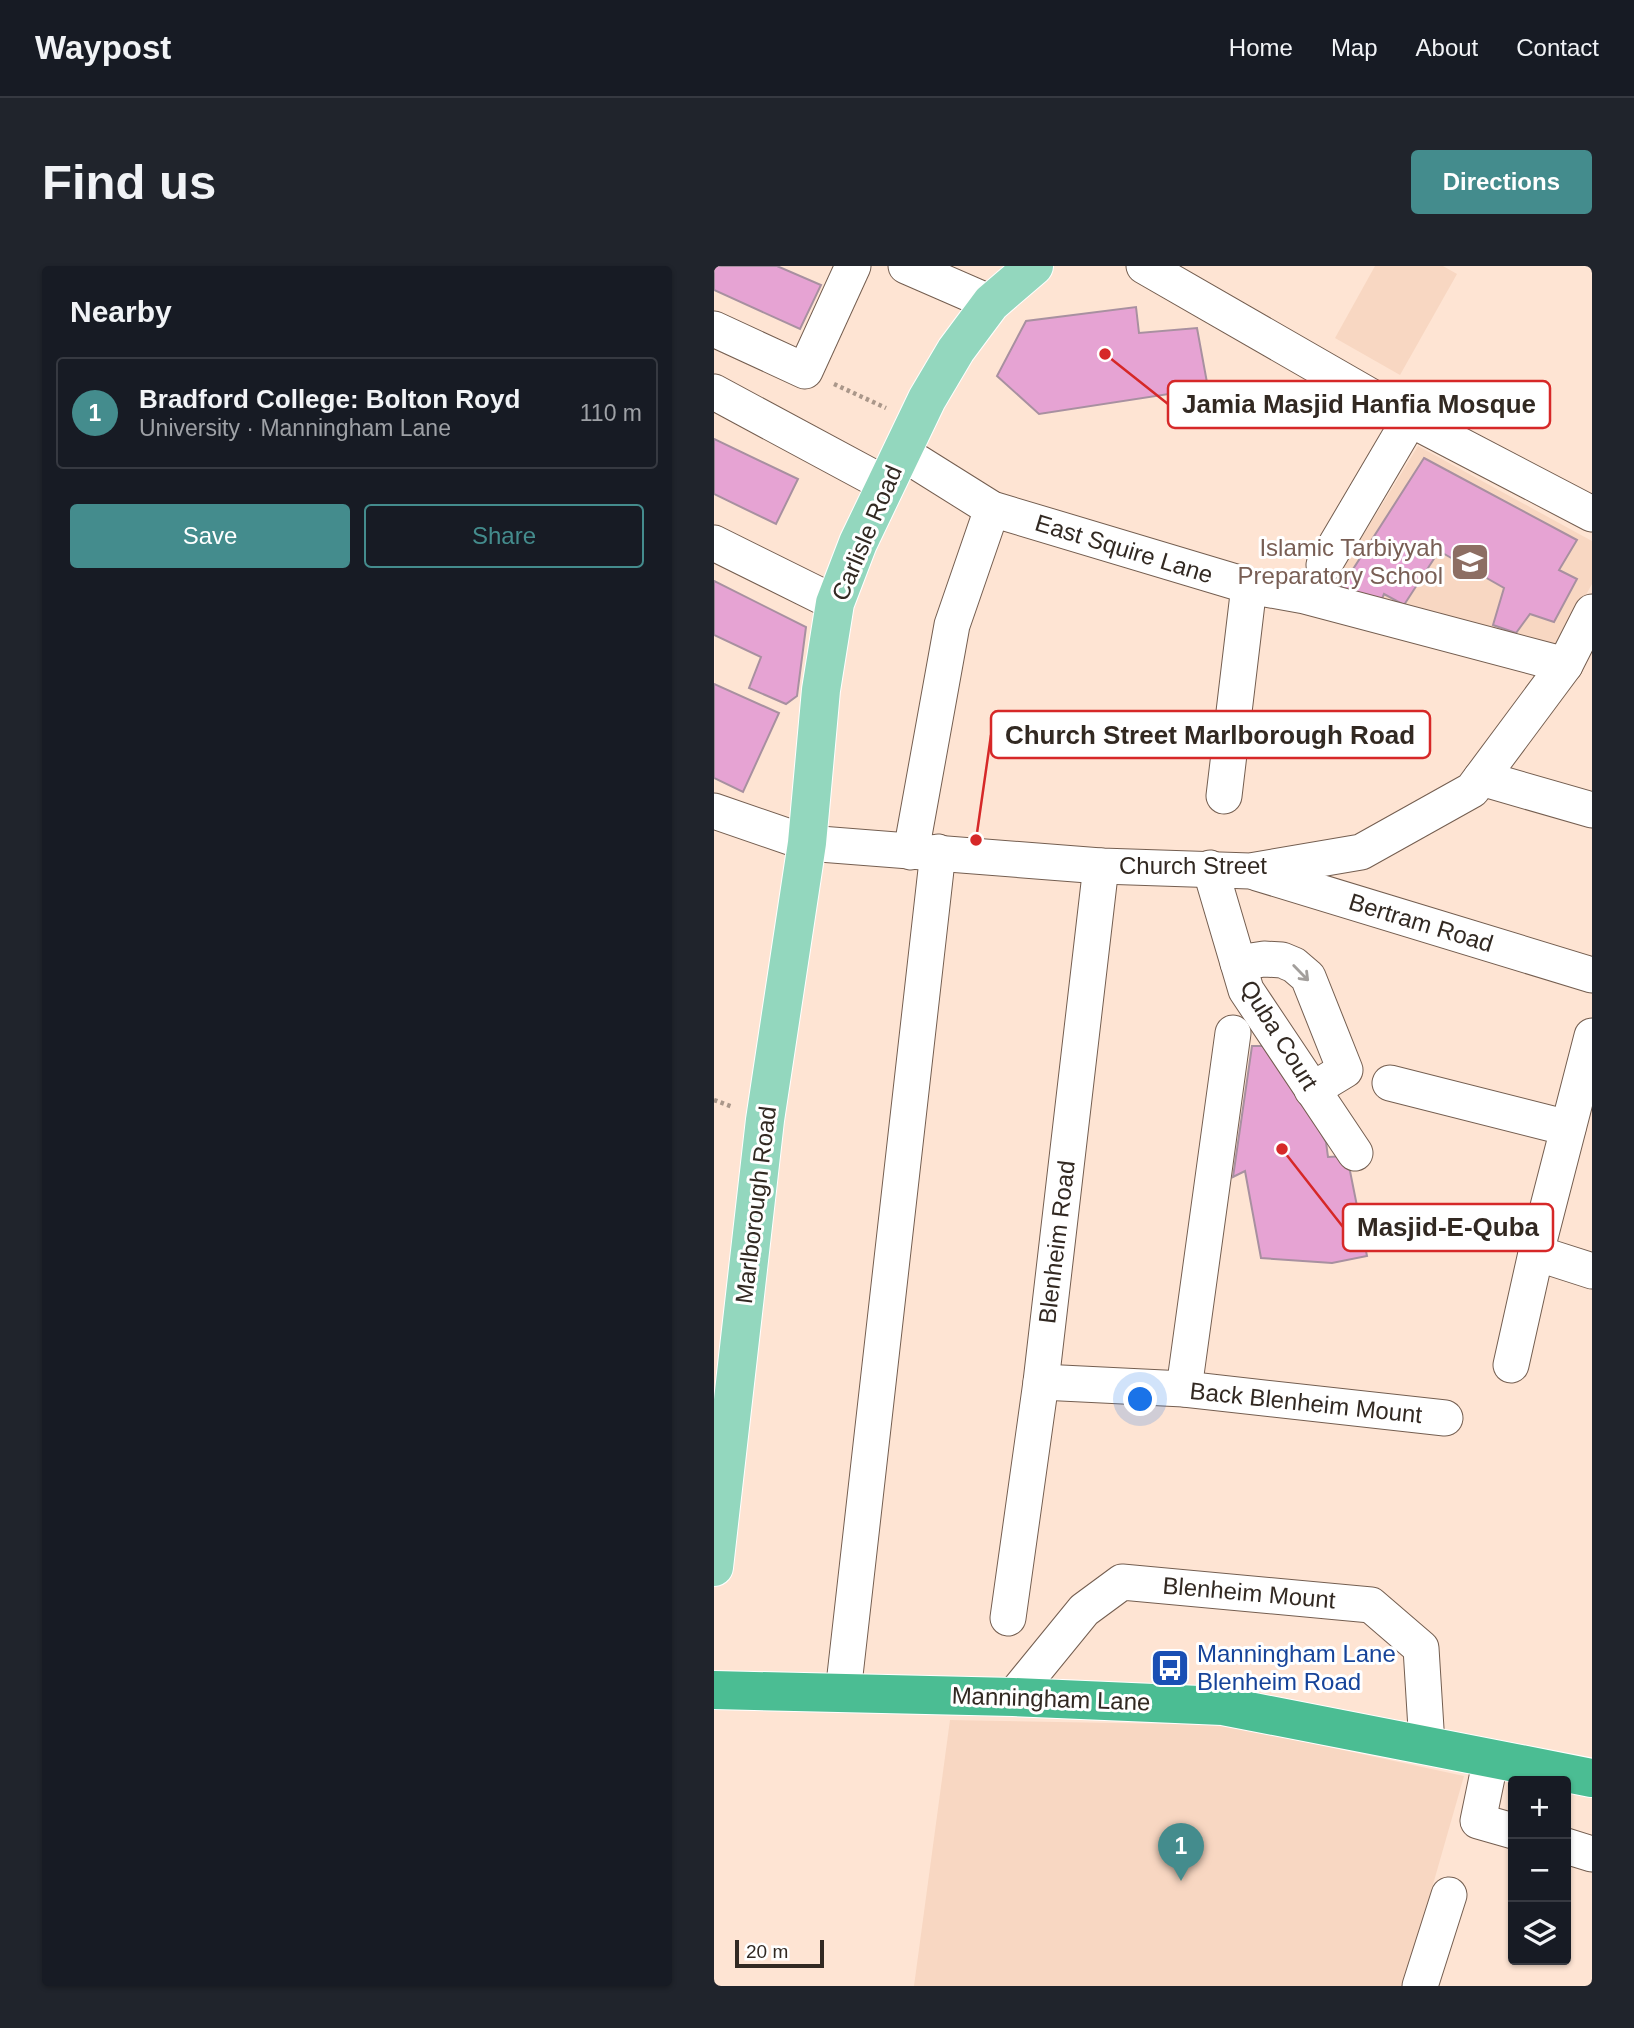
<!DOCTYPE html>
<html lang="en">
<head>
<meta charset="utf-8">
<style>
	:root { --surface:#171b24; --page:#20242c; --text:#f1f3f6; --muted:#9ea1a6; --line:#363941; --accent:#448c8d }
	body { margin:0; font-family:Helvetica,sans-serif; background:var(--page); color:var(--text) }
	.controls { position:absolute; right:21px; bottom:21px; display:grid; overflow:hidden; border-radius:7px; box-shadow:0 2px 5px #0004 }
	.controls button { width:63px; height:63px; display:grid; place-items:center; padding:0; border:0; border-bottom:2px solid var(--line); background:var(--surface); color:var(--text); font:35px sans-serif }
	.scale { position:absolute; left:21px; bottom:18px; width:89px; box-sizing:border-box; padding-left:7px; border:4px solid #322922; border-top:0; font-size:19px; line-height:24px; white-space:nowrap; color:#322922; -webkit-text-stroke:5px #fff; paint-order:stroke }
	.you { position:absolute; left:427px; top:1134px; width:24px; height:24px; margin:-18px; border:5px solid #fff; border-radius:50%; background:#1a73e8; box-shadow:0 0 0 10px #1a73e833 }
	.badge { display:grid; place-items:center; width:46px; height:46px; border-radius:50%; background:var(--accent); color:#fff; font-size:23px; font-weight:700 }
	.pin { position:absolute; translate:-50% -58px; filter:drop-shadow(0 2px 4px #0008) }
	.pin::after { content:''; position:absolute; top:37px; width:24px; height:21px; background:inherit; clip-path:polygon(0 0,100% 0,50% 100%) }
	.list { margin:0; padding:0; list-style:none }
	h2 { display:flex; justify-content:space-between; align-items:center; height:91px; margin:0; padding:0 28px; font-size:30px }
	h2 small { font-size:23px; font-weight:400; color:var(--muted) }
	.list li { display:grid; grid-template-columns:46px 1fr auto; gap:21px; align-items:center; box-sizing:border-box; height:112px; margin:0 14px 14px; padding:0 14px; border:2px solid var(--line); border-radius:7px }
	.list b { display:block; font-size:26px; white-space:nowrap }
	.list p { margin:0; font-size:23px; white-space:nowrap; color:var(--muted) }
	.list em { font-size:23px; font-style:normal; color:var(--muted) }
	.actions { display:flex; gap:14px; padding:21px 28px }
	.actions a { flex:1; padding:16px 0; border:2px solid var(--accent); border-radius:7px; text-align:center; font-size:24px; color:var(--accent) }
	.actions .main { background:var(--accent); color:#fff }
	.icon { flex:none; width:38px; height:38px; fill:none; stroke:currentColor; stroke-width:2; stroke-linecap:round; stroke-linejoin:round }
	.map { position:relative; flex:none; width:878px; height:1720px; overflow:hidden; border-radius:7px }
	header { display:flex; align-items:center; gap:42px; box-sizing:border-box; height:98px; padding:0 35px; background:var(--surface); border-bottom:2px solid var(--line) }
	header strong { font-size:33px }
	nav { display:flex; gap:38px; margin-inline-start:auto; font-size:24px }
	.intro { display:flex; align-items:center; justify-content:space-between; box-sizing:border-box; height:168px; padding:0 42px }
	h1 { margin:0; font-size:49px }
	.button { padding:18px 32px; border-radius:7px; background:var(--accent); color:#fff; font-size:24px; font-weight:700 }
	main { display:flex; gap:42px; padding:0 42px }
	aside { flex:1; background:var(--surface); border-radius:7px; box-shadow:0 2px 5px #0004 }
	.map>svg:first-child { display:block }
	.built { fill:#f8d7c2 }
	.building { fill:#e6a3d3; stroke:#a890a0; stroke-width:2 }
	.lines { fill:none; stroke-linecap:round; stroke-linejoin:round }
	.minor-casing { stroke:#745e50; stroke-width:37 }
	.major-casing { stroke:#fff; stroke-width:40 }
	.highway-casing { stroke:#fff; stroke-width:40 }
	.path { stroke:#aa978a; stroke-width:4.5; stroke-dasharray:3.5 3.5; stroke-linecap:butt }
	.minor { stroke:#fff; stroke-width:35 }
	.major { stroke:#93d7be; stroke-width:38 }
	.highway { stroke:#4bbd93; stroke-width:38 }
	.oneway { stroke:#a39f9c }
	.labels { text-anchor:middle; stroke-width:6; stroke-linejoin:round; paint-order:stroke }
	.street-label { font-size:24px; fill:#322922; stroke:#fff }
	.education-label { font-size:24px; fill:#785e54; stroke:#fff; text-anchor:end }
	.transit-label { font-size:24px; fill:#164399; stroke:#fff; text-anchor:start }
	.leader { fill:none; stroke:#d62828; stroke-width:2.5 }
	.callout-dot { fill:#d62828; stroke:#fff; stroke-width:2.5 }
	.callout { fill:#fff; stroke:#d62828; stroke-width:2.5 }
	.callout-label { font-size:26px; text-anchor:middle; font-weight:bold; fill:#322922 }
</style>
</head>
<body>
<header>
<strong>Waypost</strong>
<nav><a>Home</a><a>Map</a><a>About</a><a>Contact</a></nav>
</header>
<div class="intro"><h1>Find us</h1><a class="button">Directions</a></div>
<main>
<aside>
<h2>Nearby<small></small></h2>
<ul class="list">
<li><span class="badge">1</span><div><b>Bradford College: Bolton Royd</b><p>University · Manningham Lane</p></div><em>110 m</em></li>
</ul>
<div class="actions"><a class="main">Save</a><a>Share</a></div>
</aside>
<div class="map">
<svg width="878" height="1720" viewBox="0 0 878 1720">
	<rect width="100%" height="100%" fill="#fee4d3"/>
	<g class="built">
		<polygon points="661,0 729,0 743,8 686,109 621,72"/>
		<polygon points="704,180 878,275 878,318 839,387 615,325"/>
		<polygon points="236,1454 511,1459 750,1510 690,1720 200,1720"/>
	</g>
	<g class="building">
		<polygon points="0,0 63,0 107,19 86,63 0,24"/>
		<polygon points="422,41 425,67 483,62 494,122 325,148 283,110 312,55"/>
		<polygon points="0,173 84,213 62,258 0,228"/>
		<polygon points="710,192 863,274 845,304 863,313 840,356 816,348 802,367 779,359 790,322 725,285 690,339 670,328 667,335 627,322"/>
		<polygon points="0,315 92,361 83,430 72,438 35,422 47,391 0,369"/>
		<polygon points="0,418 65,447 29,526 0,512"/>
		<polygon points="538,780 558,780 612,876 614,891 633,890 653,990 618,997 547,992 531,905 519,911"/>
	</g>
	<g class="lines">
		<g class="minor-casing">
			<g id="minor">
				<polyline points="192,0 277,37"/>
				<polyline points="430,0 696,153 878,248"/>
				<polyline points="0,63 91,105 139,0"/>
				<polyline points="0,126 171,218"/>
				<polyline points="187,186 278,243 535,320 591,330 851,399"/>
				<polyline points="0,277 121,337"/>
				<polyline points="610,299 696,153"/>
				<polyline points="767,512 878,544"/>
				<polyline points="510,530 535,320"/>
				<polyline points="0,545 93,577 387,600 536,605 647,586 758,524 851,399 878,346"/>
				<polyline points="197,586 238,359 278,243"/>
				<polyline points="496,602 532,724 641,887"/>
				<polyline points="543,607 878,709"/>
				<polyline points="524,697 550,693 568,694 580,699 594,711 631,804 598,824"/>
				<polyline points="676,817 854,862"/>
				<polyline points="822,987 878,1005"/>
				<polyline points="797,1099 822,987 878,770"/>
				<polyline points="327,1116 470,1123 731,1152"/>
				<polyline points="470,1123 519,767"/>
				<polyline points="294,1352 327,1116 387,600"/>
				<polyline points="129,1427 224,586"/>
				<polyline points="299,1431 370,1344 408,1316 657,1339 707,1382 713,1479"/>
				<polyline points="777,1492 764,1555 799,1565"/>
				<polyline points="852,1580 878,1588"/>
				<polyline points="706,1720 735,1629"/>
			</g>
		</g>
		<g class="major-casing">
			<polyline id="major" points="0,1301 51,854 93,577 107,424 121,337 144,277 213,133 242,84 277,37 320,0"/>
		</g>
		<g class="highway-casing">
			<polyline id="highway" points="0,1424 299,1431 509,1440 878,1512"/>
		</g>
		<g class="path">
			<polyline points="120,118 172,142"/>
			<polyline points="0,834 19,841"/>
		</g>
		<use href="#minor" class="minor"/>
		<use href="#major" class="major"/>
		<use href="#highway" class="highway"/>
	</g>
	<defs><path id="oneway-shaft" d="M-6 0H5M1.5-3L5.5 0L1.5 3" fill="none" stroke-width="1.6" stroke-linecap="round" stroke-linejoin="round" transform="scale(1.75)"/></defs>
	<use class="oneway" href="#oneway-shaft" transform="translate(587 707) rotate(46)"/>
	<defs>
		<g id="school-square" transform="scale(2.0125)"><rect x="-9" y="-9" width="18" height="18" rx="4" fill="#8d6e63" stroke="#fff"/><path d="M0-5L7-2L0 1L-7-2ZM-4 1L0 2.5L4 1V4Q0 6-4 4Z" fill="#fff"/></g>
		<g id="bus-square" transform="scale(2.0125)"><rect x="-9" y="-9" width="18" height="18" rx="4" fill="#1a4fb4" stroke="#fff"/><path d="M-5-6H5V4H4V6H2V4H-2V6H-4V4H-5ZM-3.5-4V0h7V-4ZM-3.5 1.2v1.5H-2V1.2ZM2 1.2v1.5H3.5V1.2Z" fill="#fff"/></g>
	</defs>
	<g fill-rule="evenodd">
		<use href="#school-square" x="756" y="296"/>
		<use href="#bus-square" x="456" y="1402"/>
	</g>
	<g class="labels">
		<g class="street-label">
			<text transform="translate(153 267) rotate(-67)" y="8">Carlisle Road</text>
			<text transform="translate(410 283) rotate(17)" y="8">East Squire Lane</text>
			<text x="479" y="608">Church Street</text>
			<text transform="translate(707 657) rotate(17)" y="8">Bertram Road</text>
			<text transform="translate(565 769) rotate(58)" y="8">Quba Court</text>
			<text transform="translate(42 939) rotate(-83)" y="8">Marlborough Road</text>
			<text transform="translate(343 976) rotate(-83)" y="8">Blenheim Road</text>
			<text transform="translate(592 1137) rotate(6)" y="8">Back Blenheim Mount</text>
			<text transform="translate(535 1327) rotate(5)" y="8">Blenheim Mount</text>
			<text transform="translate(337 1433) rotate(2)" y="8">Manningham Lane</text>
		</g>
		<g class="education-label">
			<text x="729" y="290">Islamic Tarbiyyah<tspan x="729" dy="28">Preparatory School</tspan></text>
		</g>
		<g class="transit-label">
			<text x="483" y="1396">Manningham Lane<tspan x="483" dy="28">Blenheim Road</tspan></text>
		</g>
	</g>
	<path class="leader" d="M391 88L454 138M262 574L277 469M568 883L629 961"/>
	<g class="callout-dot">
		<circle cx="391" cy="88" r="7"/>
		<circle cx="262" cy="574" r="7"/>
		<circle cx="568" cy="883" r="7"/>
	</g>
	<g class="callout">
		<rect x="454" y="115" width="382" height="47" rx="7"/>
		<rect x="277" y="445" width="439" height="47" rx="7"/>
		<rect x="629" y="938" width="210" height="47" rx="7"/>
	</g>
	<g class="callout-label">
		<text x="645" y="147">Jamia Masjid Hanfia Mosque</text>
		<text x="496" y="478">Church Street Marlborough Road</text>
		<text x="734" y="970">Masjid-E-Quba</text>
	</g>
</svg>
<div class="controls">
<button>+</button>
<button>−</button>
<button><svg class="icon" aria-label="layers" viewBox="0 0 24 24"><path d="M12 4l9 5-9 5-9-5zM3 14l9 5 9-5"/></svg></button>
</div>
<div class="scale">20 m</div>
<div class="you"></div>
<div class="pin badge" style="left:467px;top:1615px">1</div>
</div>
</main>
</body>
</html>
